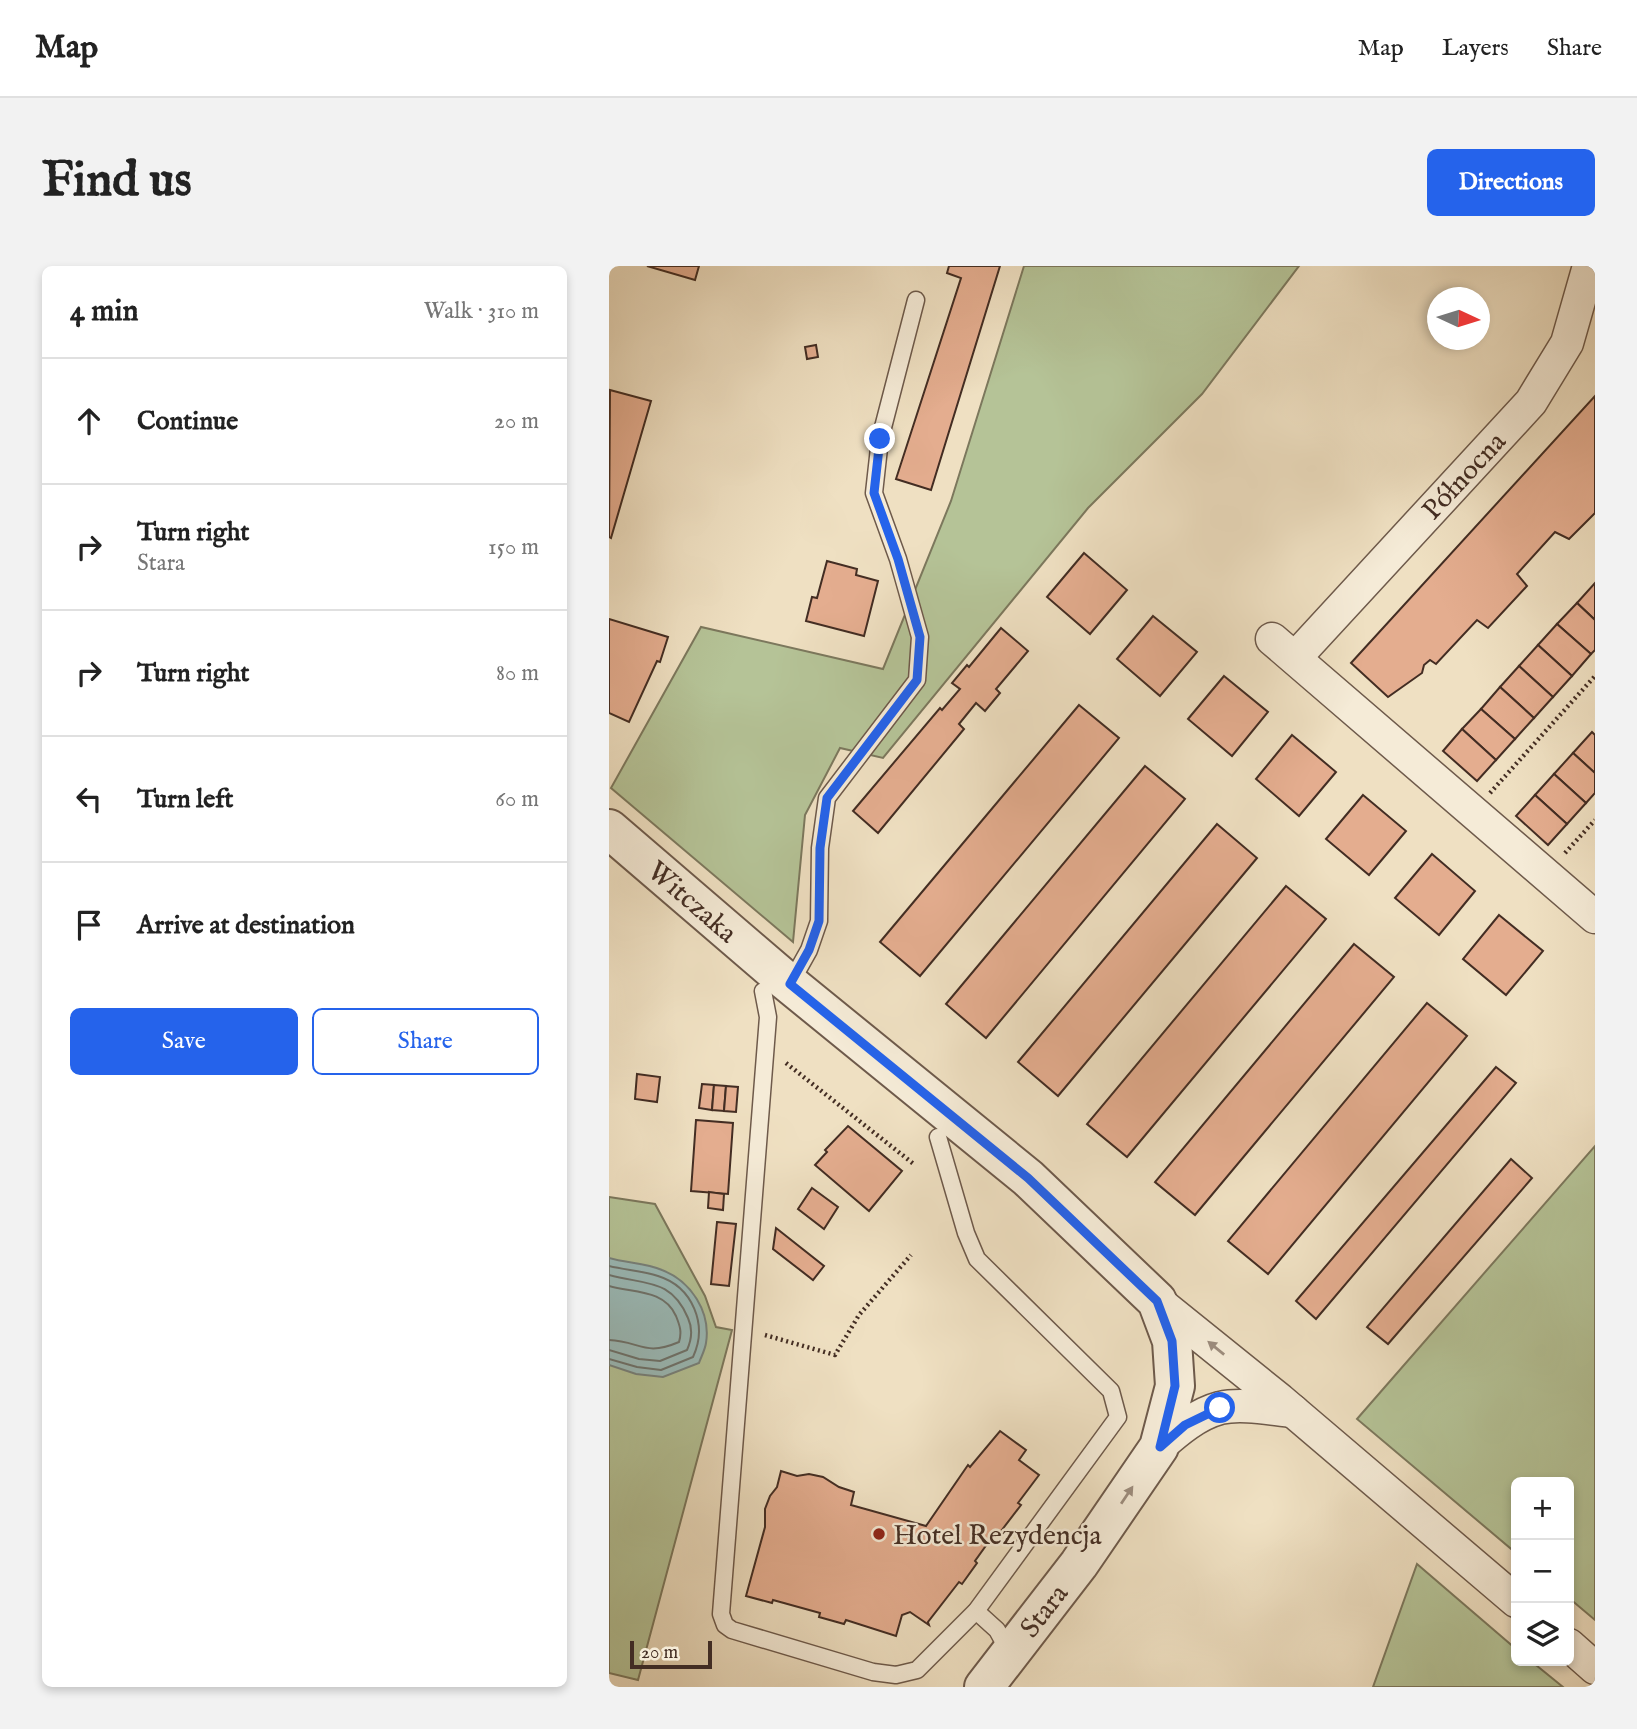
<!DOCTYPE html>
<html lang="en">
<head>
<meta charset="utf-8">
<style>
	:root { --surface:#fff; --page:#f2f2f2; --text:#222; --muted:#767676; --line:#e0e0e0; --accent:#2563eb }
	body { margin:0; font-family:"IM FELL English",serif; background:var(--page); color:var(--text) }
	.controls { position:absolute; right:21px; bottom:21px; display:grid; overflow:hidden; border-radius:10px; box-shadow:0 4px 10px #0003 }
	.controls button { width:63px; height:63px; display:grid; place-items:center; padding:0; border:0; border-bottom:2px solid var(--line); background:var(--surface); color:var(--text); font:35px sans-serif }
	.compass { position:absolute; left:818px; top:21px; width:63px; height:63px; border-radius:50%; background:var(--surface); box-shadow:0 4px 10px #0003; rotate:94deg }
	.scale { position:absolute; left:21px; bottom:18px; width:82px; box-sizing:border-box; padding-left:7px; border:4px solid #432d23; border-top:0; font-size:19px; line-height:24px; white-space:nowrap; color:#432d23; -webkit-text-stroke:5px #f5ebd7; paint-order:stroke }
	.stop { position:absolute; width:21px; height:21px; margin:-16px; border:5px solid #2563eb; border-radius:50%; background:#fff }
	.stop.end { background:#2563eb; border-color:#fff; box-shadow:0 2px 7px #0008 }
	.list { margin:0; padding:0; list-style:none }
	h2 { display:flex; justify-content:space-between; align-items:center; height:91px; margin:0; padding:0 28px; font-size:30px }
	h2 small { font-size:23px; font-weight:400; color:var(--muted) }
	.list li { display:grid; grid-template-columns:46px 1fr auto; gap:21px; align-items:center; box-sizing:border-box; height:126px; padding:0 28px; border-top:2px solid var(--line) }
	.list b { display:block; font-size:26px; white-space:nowrap }
	.list p { margin:0; font-size:23px; white-space:nowrap; color:var(--muted) }
	.list em { font-size:23px; font-style:normal; color:var(--muted) }
	.actions { display:flex; gap:14px; padding:21px 28px }
	.actions a { flex:1; padding:16px 0; border:2px solid var(--accent); border-radius:10px; text-align:center; font-size:24px; color:var(--accent) }
	.actions .main { background:var(--accent); color:#fff }
	.icon { flex:none; width:38px; height:38px; fill:none; stroke:currentColor; stroke-width:2; stroke-linecap:round; stroke-linejoin:round }
	.map { position:relative; flex:none; width:986px; height:1421px; overflow:hidden; border-radius:10px }
	header { display:flex; align-items:center; gap:42px; box-sizing:border-box; height:98px; padding:0 35px; background:var(--surface); border-bottom:2px solid var(--line) }
	header strong { font-size:33px }
	nav { display:flex; gap:38px; margin-inline-start:auto; font-size:24px }
	.intro { display:flex; align-items:center; justify-content:space-between; box-sizing:border-box; height:168px; padding:0 42px }
	h1 { margin:0; font-size:49px }
	.button { padding:18px 32px; border-radius:10px; background:var(--accent); color:#fff; font-size:24px; font-weight:700 }
	main { display:flex; gap:42px; padding:0 42px }
	aside { flex:1; background:var(--surface); border-radius:10px; box-shadow:0 4px 10px #0003 }
	.map>svg:first-child { display:block }
	.green { fill:#b5c397; stroke:#7c785d; stroke-width:2 }
	.water { fill:#9bbcba; stroke:#78837e; stroke-width:2 }
	.lines { fill:none; stroke-linecap:round; stroke-linejoin:round }
	.shore { stroke:#6f746e; stroke-width:2 }
	.building { fill:#e4ad8f; stroke:#432d23; stroke-width:2 }
	.service-casing { stroke:#6e5a4b; stroke-width:19 }
	.minor-casing { stroke:#6e5a4b; stroke-width:35 }
	.tertiary-casing { stroke:#6e5a4b; stroke-width:42 }
	.path { stroke:#432d23; stroke-width:4.5; stroke-dasharray:2 3.5; stroke-linecap:butt }
	.service { stroke:#f5ebd7; stroke-width:16 }
	.minor { stroke:#f5ebd7; stroke-width:32 }
	.tertiary { stroke:#f5ebd7; stroke-width:38 }
	.oneway { fill:#9c8c7d }
	.route { stroke:#2563eb; stroke-width:9 }
	.poi-dot { fill:#8f2418; stroke:#f5ebd7; stroke-width:2.5 }
	.labels { text-anchor:middle; stroke-width:5; stroke-linejoin:round; paint-order:stroke }
	.street-label { font-size:28px; fill:#432d23; stroke:#f5ebd7 }
	.poi-label { font-size:28px; fill:#432d23; stroke:#f5ebd7; text-anchor:start }
</style>
</head>
<body>
<header>
<strong>Map</strong>
<nav><a>Map</a><a>Layers</a><a>Share</a></nav>
</header>
<div class="intro"><h1>Find us</h1><a class="button">Directions</a></div>
<main>
<aside>
<h2>4 min<small>Walk · 310 m</small></h2>
<ul class="list">
<li><svg class="icon" aria-label="ahead" viewBox="0 0 24 24"><path d="M12 20V5M6 11l6-6 6 6"/></svg><div><b>Continue</b></div><em>20 m</em></li>
<li><svg class="icon" aria-label="right" viewBox="0 0 24 24"><path d="M7 20v-9h11M14 6l5 5-5 5"/></svg><div><b>Turn right</b><p>Stara</p></div><em>150 m</em></li>
<li><svg class="icon" aria-label="right" viewBox="0 0 24 24"><path d="M7 20v-9h11M14 6l5 5-5 5"/></svg><div><b>Turn right</b></div><em>80 m</em></li>
<li><svg class="icon" aria-label="left" viewBox="0 0 24 24"><path d="M17 20v-9H6M10 6l-5 5 5 5"/></svg><div><b>Turn left</b></div><em>60 m</em></li>
<li><svg class="icon" aria-label="arrive" viewBox="0 0 24 24"><path d="M6 21V4h12l-3 4 3 4H6"/></svg><div><b>Arrive at destination</b></div></li>
</ul>
<div class="actions"><a class="main">Save</a><a>Share</a></div>
</aside>
<div class="map">
<svg width="986" height="1421" viewBox="0 0 986 1421">
	<rect width="100%" height="100%" fill="#efe0c2"/>
	<filter id="stains"><feTurbulence type="fractalNoise" baseFrequency=".00286" numOctaves="4"/><feColorMatrix values="0 0 0 0 .2 0 0 0 0 .09 0 0 0 0 .02 0 0 0 .5 -.17"/></filter>
	<radialGradient id="worn" r=".72"><stop offset=".6" stop-color="#630" stop-opacity="0"/><stop offset="1" stop-color="#630" stop-opacity=".3"/></radialGradient>
	<g class="green">
		<polygon points="415,0 690,0 593,128 479,242 274,492 231,482 196,549 184,676 2,522 92,361 274,403 342,235"/>
		<polygon points="986,880 986,1354 960,1332 960,1216 907,1216 907,1287 748,1153"/>
		<polygon points="0,931 46,938 96,1030 107,1061 123,1064 29,1414 0,1407"/>
		<polygon points="808,1298 907,1383 907,1395 922,1395 954,1421 764,1421"/>
	</g>
	<path class="water" d="M0,992C17,997 37,997 53,1004C82,1015 102,1046 97,1077C96,1084 92,1091 90,1097L54,1111L27,1108L0,1099Z"/>
	<g class="lines">
		<g class="shore">
			<path d="M0,1000C16,1004 34,1005 49,1010C84,1021 99,1059 84,1091L52,1104L28,1101L0,1093"/>
			<path d="M0,1009C36,1019 62,1012 79,1052C84,1063 83,1073 78,1084L51,1095L30,1093L0,1084"/>
			<path d="M0,1020C24,1027 55,1023 67,1050C71,1060 73,1066 70,1076C35,1091 31,1075 0,1074"/>
		</g>
	</g>
	<g class="building">
		<polygon points="38,0 90,0 86,14"/>
		<polygon points="340,0 391,0 322,224 287,213 352,12 338,7"/>
		<polygon points="207,79 209,91 198,93 196,81"/>
		<polygon points="1,124 42,135 2,272 0,271"/>
		<polygon points="986,130 986,247 960,273 946,266 908,308 918,320 879,362 868,354 827,398 821,394 815,399 813,407 779,431 742,397"/>
		<polygon points="475,287 518,324 481,368 438,331"/>
		<polygon points="218,295 248,303 247,309 269,315 255,370 197,355 203,331 208,332"/>
		<polygon points="986,317 986,354 968,337"/>
		<polygon points="968,337 986,354 986,384 982,388 948,358"/>
		<polygon points="544,350 588,386 551,430 508,393"/>
		<polygon points="0,353 59,371 51,396 48,395 20,456 0,447"/>
		<polygon points="948,358 982,388 963,410 929,379"/>
		<polygon points="392,362 419,385 387,423 391,427 376,445 367,437 350,458 355,463 269,567 244,545 331,442 333,444 351,423 343,417 358,399 360,401"/>
		<polygon points="929,379 963,410 944,431 910,400"/>
		<polygon points="910,400 944,431 925,452 891,421"/>
		<polygon points="615,410 659,446 623,490 579,453"/>
		<polygon points="891,421 925,452 906,473 872,443"/>
		<polygon points="470,439 510,472 311,710 271,676"/>
		<polygon points="872,443 906,473 887,494 853,463"/>
		<polygon points="853,463 887,494 868,515 834,485"/>
		<polygon points="983,466 986,469 986,507 964,487"/>
		<polygon points="683,469 727,506 690,550 647,513"/>
		<polygon points="964,487 986,507 986,527 977,537 945,508"/>
		<polygon points="536,500 576,533 377,772 337,738"/>
		<polygon points="945,508 977,537 958,558 926,529"/>
		<polygon points="754,529 797,565 760,609 717,573"/>
		<polygon points="926,529 958,558 939,579 907,550"/>
		<polygon points="608,558 648,592 449,830 409,796"/>
		<polygon points="823,588 866,625 830,669 786,632"/>
		<polygon points="677,620 717,653 518,891 478,858"/>
		<polygon points="890,649 934,685 897,729 854,693"/>
		<polygon points="745,678 785,711 586,949 546,916"/>
		<polygon points="818,737 858,770 659,1008 619,975"/>
		<polygon points="887,801 907,817 707,1053 687,1035"/>
		<polygon points="28,808 51,811 48,836 26,833"/>
		<polygon points="93,818 105,819 103,844 90,842"/>
		<polygon points="105,819 117,820 115,845 103,844"/>
		<polygon points="117,820 129,821 127,846 115,845"/>
		<polygon points="87,854 124,857 119,928 82,925"/>
		<polygon points="239,860 293,905 260,945 206,899 218,886 216,884"/>
		<polygon points="902,893 923,912 779,1078 758,1061"/>
		<polygon points="203,922 229,941 215,963 189,943"/>
		<polygon points="100,926 115,928 114,944 99,942"/>
		<polygon points="108,956 127,958 120,1020 102,1018"/>
		<polygon points="167,962 215,1000 204,1014 164,983"/>
		<polygon points="391,1165 417,1184 410,1194 430,1209 409,1237 412,1239 389,1269 386,1267 366,1295 368,1297 353,1318 350,1316 319,1356 320,1359 301,1346 293,1349 287,1370 237,1354 235,1358 210,1351 211,1347 164,1334 163,1337 137,1330 156,1261 156,1243 161,1230 168,1221 172,1205 188,1210 200,1208 214,1211 230,1221 245,1226 242,1239 317,1260 359,1199 361,1201"/>
	</g>
	<g class="lines">
		<g class="service-casing">
			<g id="service">
				<polyline points="181,718 200,684 210,655 211,582 218,532 308,414 311,371 289,293 265,227 271,173 307,34"/>
				<polyline points="154,725 159,751 112,1348 116,1359 123,1364 264,1406 287,1409 308,1404 367,1345 509,1151 502,1125 368,993 357,967 329,871"/>
				<polyline points="367,1345 388,1364 398,1382 397,1386"/>
			</g>
		</g>
		<g class="minor-casing">
			<g id="minor">
				<polyline points="663,373 986,651"/>
				<polyline points="686,392 922,136 958,77 980,0"/>
				<polyline points="548,1035 671,1134 907,1335"/>
				<path d="M550,1181C568,1165 588,1148 611,1142C633,1137 662,1143 684,1145"/>
				<polyline points="960,1379 986,1402"/>
			</g>
		</g>
		<g class="tertiary-casing">
			<polyline id="tertiary" points="0,563 177,715 419,912 548,1035 563,1075 566,1120 550,1181 470,1298 375,1421"/>
		</g>
		<g class="path">
			<polyline points="881,527 986,410"/>
			<polyline points="956,587 986,554"/>
			<polyline points="177,797 306,899"/>
			<polyline points="156,1069 226,1089 250,1049 302,989"/>
		</g>
		<use href="#service" class="service"/>
		<use href="#minor" class="minor"/>
		<use href="#tertiary" class="tertiary"/>
	</g>
	<defs><path id="oneway-solid" d="M-6-.8H1V-3.2L6.5 0L1 3.2V.8H-6Z" transform="scale(1.75)"/></defs>
	<g class="oneway">
		<use href="#oneway-solid" transform="translate(607 1082) rotate(-141)"/>
		<use href="#oneway-solid" transform="translate(518 1229) rotate(-56)"/>
	</g>
	<g class="lines">
		<polyline class="route" points="271,173 265,227 289,293 311,371 308,414 218,532 211,582 210,655 200,684 181,718 419,912 548,1035 563,1075 566,1120 551,1181 576,1159 611,1142"/>
	</g>
	<circle class="poi-dot" cx="270" cy="1268" r="7"/>
	<g class="labels">
		<g class="street-label">
			<text transform="translate(854 209) rotate(-47)" y="10">Północna</text>
			<text transform="translate(84 635) rotate(41)" y="10">Witczaka</text>
			<text transform="translate(434 1344) rotate(-52)" y="10">Stara</text>
		</g>
		<g class="poi-label">
			<text x="284" y="1278">Hotel Rezydencja</text>
		</g>
	</g>
	<rect width="100%" height="100%" filter="url(#stains)"/>
	<rect width="100%" height="100%" fill="url(#worn)"/>
</svg>
<div class="controls">
<button>+</button>
<button>−</button>
<button><svg class="icon" aria-label="layers" viewBox="0 0 24 24"><path d="M12 4l9 5-9 5-9-5zM3 14l9 5 9-5"/></svg></button>
</div>
<svg class="compass" viewBox="-18 -18 36 36"><path d="M0-13l5 13h-10z" fill="#e53935"/><path d="M0 13l5-13h-10z" fill="#767676"/></svg>
<div class="scale">20 m</div>
<div class="stop" style="left:611px;top:1142px"></div>
<div class="stop end" style="left:271px;top:173px"></div>
</div>
</main>
</body>
</html>
